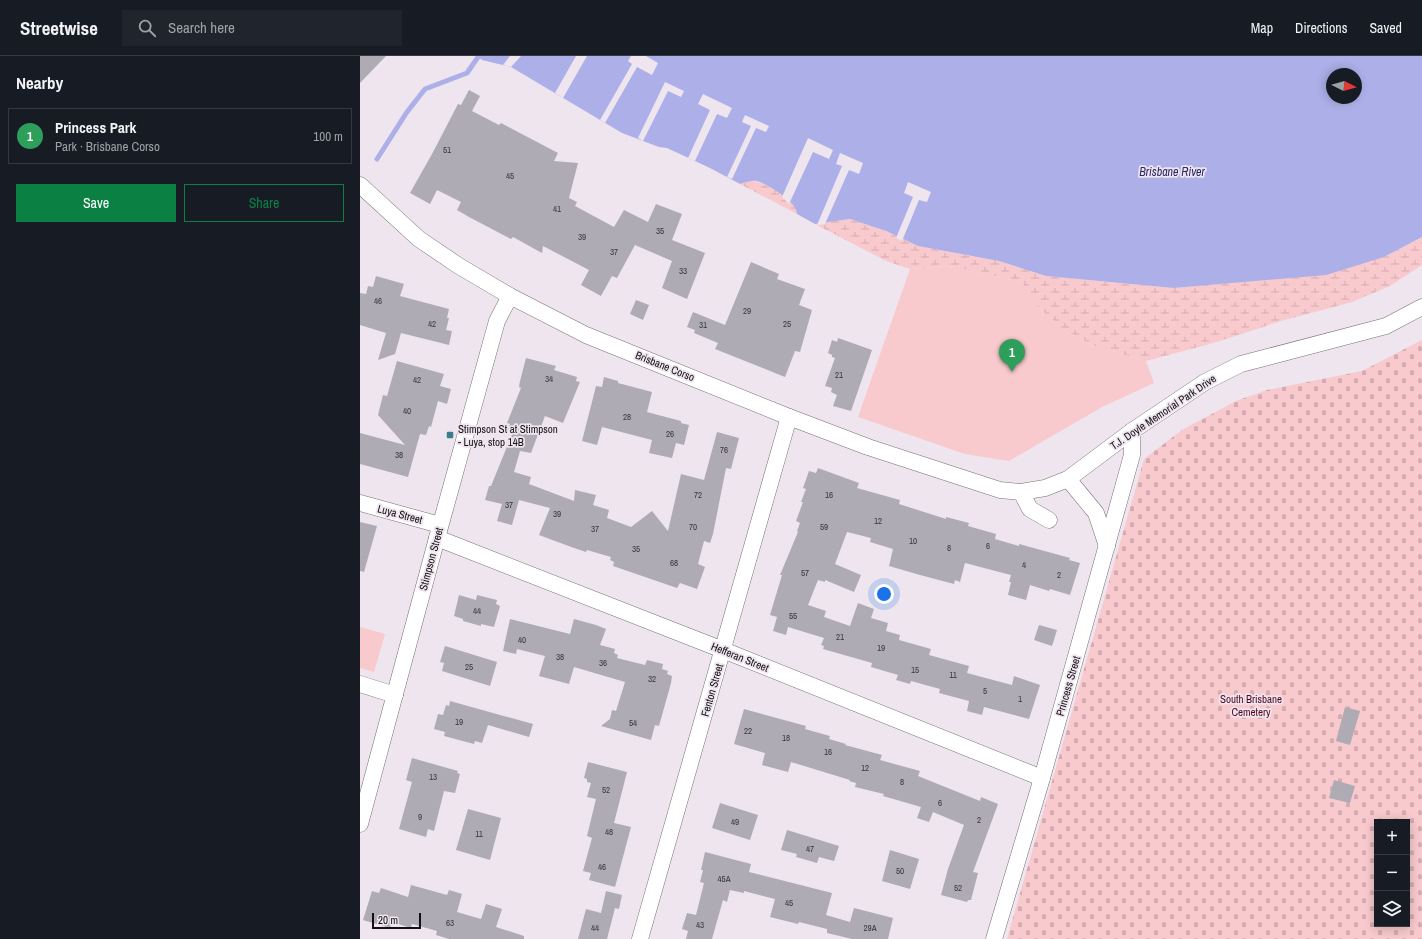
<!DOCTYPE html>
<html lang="en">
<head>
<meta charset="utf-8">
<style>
	:root { --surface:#171b24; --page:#20242c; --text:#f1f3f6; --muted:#9ea1a6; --line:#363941; --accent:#0b8043 }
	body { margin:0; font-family:"Archivo Narrow",sans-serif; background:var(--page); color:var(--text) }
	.controls { position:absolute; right:12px; bottom:12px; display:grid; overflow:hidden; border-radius:0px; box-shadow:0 2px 10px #0003 }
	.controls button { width:36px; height:36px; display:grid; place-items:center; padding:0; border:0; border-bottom:1px solid var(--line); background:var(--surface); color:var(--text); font:20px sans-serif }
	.compass { position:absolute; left:966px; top:12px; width:36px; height:36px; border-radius:50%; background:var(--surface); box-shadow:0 2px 10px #0003; rotate:96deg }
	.scale { position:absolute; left:12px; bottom:10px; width:49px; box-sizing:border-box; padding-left:4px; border:2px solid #131013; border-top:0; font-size:11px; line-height:14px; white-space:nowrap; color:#131013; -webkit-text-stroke:3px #eee5ee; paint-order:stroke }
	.you { position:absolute; left:524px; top:538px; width:14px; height:14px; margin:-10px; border:3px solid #fff; border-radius:50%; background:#1a73e8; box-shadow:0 0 0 6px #1a73e833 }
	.badge { display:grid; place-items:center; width:26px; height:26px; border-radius:50%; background:var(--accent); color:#fff; font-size:13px; font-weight:700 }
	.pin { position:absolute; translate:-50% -33px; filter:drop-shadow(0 1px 2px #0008) }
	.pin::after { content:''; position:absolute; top:21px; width:14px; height:12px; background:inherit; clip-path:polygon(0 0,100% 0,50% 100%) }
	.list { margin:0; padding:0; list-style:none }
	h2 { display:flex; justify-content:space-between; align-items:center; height:52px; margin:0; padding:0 16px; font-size:17px }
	h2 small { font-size:13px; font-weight:400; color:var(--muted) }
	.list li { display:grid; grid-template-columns:26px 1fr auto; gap:12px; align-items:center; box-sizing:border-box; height:56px; margin:0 8px 8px; padding:0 8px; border:1px solid var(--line); border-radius:0px }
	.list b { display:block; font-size:15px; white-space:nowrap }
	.list p { margin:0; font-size:13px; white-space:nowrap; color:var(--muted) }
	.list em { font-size:13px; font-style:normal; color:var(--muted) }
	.actions { display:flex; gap:8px; padding:12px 16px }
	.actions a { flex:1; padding:9px 0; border:1px solid var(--accent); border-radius:0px; text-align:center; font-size:14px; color:var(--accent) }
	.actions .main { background:var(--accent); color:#fff }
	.icon { flex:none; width:22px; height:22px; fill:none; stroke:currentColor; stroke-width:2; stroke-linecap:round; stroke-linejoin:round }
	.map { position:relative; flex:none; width:1062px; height:883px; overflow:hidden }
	header { display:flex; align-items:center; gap:24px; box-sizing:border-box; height:56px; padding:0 20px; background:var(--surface); border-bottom:1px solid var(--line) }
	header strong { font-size:19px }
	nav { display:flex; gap:22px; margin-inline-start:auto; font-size:14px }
	.search { width:280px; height:36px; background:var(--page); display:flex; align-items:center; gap:10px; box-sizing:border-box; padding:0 14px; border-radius:0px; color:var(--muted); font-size:15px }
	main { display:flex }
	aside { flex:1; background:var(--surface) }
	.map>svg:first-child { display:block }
	.wetland { fill:url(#wetland-marsh) }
	.cemetery { fill:url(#cemetery-stones); fill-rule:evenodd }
	.park { fill:#f8c9cd }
	.water { fill:#adb0e8; fill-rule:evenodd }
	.pier { fill:#eee5ee }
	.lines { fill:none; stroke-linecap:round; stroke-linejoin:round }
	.stream { stroke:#adb0e8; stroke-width:5 }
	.building { fill:#afabb5 }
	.minor-casing { stroke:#787078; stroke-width:17 }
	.minor { stroke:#fff; stroke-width:16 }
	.poi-dot { fill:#397d8c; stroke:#eee5ee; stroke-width:1.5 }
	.labels { text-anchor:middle; stroke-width:3.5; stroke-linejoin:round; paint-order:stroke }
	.number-label { font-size:9px; fill:#3a373c }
	.street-label { font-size:11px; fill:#131013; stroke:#eee5ee }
	.poi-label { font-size:11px; fill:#131013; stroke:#eee5ee; text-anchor:start }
	.park-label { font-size:11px; fill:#56071e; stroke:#eee5ee }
	.water-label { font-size:12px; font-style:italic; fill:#2b2667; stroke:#eee5ee }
</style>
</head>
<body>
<header>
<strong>Streetwise</strong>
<div class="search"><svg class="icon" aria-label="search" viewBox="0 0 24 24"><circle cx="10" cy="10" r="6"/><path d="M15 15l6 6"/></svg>Search here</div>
<nav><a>Map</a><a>Directions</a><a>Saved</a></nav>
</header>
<main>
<aside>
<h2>Nearby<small></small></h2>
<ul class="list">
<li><span class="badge" style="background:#2e9e5b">1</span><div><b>Princess Park</b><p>Park · Brisbane Corso</p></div><em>100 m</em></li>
</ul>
<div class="actions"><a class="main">Save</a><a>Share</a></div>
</aside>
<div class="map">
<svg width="1062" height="883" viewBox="0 0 1062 883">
	<defs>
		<pattern id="wetland-marsh" width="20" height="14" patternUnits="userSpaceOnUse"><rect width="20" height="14" fill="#f8c9cd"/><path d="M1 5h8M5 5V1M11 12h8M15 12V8" fill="none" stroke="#d4acaf"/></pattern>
		<pattern id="cemetery-stones" width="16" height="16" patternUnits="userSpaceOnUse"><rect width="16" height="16" fill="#f8c9cd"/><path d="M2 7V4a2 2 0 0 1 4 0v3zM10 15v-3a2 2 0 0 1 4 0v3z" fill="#d4acaf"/></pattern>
	</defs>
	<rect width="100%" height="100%" fill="#eee5ee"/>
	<g class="wetland">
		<path d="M391,125C403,125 430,141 435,151C436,153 436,156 437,158L380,128Z"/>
		<polygon points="490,163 526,175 558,190 639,205 686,220 814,232 874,226 1024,201 1062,181 1062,209 1030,230 992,246 921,265 857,286 786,305 735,290 705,275 679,252 661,226 588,210 550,213 526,205 455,168"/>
	</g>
	<path class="cemetery" d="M1062,284V883H647L784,403L822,374L876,345L907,334L1002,315ZM1017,766H1047V868H1017Z"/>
	<g class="park">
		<polygon points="588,210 661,226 679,252 705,275 735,290 786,305 794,327 742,351 649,405 605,398 498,361 550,213"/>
		<polygon points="0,571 25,578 14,616 0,612"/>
	</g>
	<path class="water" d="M117,0H1062V181L1024,201L966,219L814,232L686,220L639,205L558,190L526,175L490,163L455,168L437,158C436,155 436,152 433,149C427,141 406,127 396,125C391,124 385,127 380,128L350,112L307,92L299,91L262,77L151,11L122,4ZM972,18H996V42H972Z"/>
	<g class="pier">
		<polygon points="150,0 161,0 151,11 143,9"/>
		<polygon points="216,0 227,0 203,42 195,37"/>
		<polygon points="271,0 286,0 298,7 292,19 277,11 245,67 240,64 272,8 268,5"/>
		<polygon points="305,26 324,35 321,41 308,35 283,85 278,82"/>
		<polygon points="343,38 372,52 367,62 357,58 335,105 328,102 350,54 338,48"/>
		<polygon points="385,59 409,70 406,76 396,72 372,123 367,121 391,70 382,66"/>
		<polygon points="448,82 473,94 469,103 453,96 429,148 422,141"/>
		<polygon points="480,97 503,107 499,118 489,114 465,168 459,169 457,169 482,110 476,108"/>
		<polygon points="548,126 571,136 567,146 559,144 542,185 536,182 553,141 544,137"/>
	</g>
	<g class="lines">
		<polyline class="stream" points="17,103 47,56 65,33 107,17 118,1"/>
	</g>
	<g class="building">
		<polygon points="0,0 26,0 0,27"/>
		<polygon points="109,34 120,40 112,55 139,69 141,67 198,97 194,105 218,107 209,142 217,146 215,150 254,171 264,154 288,166 296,148 322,158 312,184 345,197 327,243 302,232 312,205 275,189 257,222 252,220 241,240 221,229 229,214 183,190 182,197 153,181 151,183 109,161 97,154 101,146 77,134 70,148 50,137 72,98 98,48 101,49"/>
		<polygon points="391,206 419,218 417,223 445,233 439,249 452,254 440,296 435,295 425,321 355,293 358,287 334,277 335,274 327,271 333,256 365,269"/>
		<polygon points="16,220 44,228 40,240 89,253 87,262 89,262 86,274 92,275 89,289 41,277 35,298 18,304 26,277 0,269 0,237 6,238 8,230 13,231"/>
		<polygon points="276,244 289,249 283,264 270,258"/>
		<polygon points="478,282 512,294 491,355 473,350 477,339 471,336 472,332 465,330 475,302 472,301 472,299 468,297 472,284 477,286"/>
		<polygon points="166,302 196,310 194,314 217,321 216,325 220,326 203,367 185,360 171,397 160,395 154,416 171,421 169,428 214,445 215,434 236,439 233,449 249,454 247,462 271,471 292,455 308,475 321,418 344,424 357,376 379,382 371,413 366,412 353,478 350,487 344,485 338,508 345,511 337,533 320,527 317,532 253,510 254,506 250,504 251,501 227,494 226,496 214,492 179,479 190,452 159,444 152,469 137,465 142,448 125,444 129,430 131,430 153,376 148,374 150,368 147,367 161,332 159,331 160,325"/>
		<polygon points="37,305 84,318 80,330 91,333 87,348 78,345 71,371 69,370 66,379 60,378 48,421 0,408 0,377 45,389 18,359 23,339 27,340"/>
		<polygon points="244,321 258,325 258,327 292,336 287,356 321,365 321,367 329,369 324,389 316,387 312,402 289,397 292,384 242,371 237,389 222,385 236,330 242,331"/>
		<polygon points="458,412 499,427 497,432 540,444 539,448 586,463 586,461 609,467 608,470 636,478 635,483 659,490 659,488 710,502 709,504 720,507 710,539 690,533 689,535 670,529 666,544 648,539 651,526 649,526 651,519 605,507 600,526 595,524 594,528 560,519 529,510 533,493 510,486 511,482 487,476 475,508 501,519 494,536 465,524 465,526 458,524 448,549 466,555 464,561 490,570 498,547 514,553 511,562 528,567 526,575 540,579 539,584 571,593 569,599 609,610 607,617 652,629 654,620 680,629 669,663 624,651 622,659 607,655 609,645 579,637 580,633 551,625 550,628 536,624 538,619 511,611 512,607 463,593 464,590 461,589 464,582 428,571 426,579 413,575 417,561 410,559 422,519 420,519 438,476 437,475 440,467 436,465 443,446 441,446 446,433 443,432 449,415 456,417"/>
		<polygon points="0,466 17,470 4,516 0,515"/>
		<polygon points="99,539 116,544 117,539 137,544 136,548 140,550 134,571 121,568 121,570 103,565 103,563 94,560"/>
		<polygon points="150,563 210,578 214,563 236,569 246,573 240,589 255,593 254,597 258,599 257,602 285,609 287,604 303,608 302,613 308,615 307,618 312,620 311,627 299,670 295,669 291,684 241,670 250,663 252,654 256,655 265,626 214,611 209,628 179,620 185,600 157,593 156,598 143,595"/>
		<polygon points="679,569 697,574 692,590 674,584"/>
		<polygon points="85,590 137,606 130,630 82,615 84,607 80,606"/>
		<polygon points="90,645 173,668 169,681 128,669 122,687 115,685 114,688 84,680 85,676 74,673 78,658 83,659 86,649 89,650"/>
		<polygon points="985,651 1000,655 990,689 976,685"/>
		<polygon points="384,653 446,670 445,673 470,680 469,683 486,688 485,689 522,699 520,704 560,715 558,720 620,745 621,741 638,748 613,816 618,817 611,844 608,844 607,846 581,839 588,813 604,769 573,756 569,766 557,762 561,751 523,740 524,738 495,731 496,727 489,725 490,724 431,706 428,716 402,709 405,697 374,688"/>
		<polygon points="52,702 98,715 97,717 100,718 95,737 84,735 74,775 68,773 66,781 39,773 52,726 46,724"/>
		<polygon points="228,706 267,716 254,767 271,771 255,831 229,824 231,817 223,815 232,782 227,780 236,743 227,741 231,727 227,726 227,723 224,722"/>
		<polygon points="974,724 995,730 990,747 969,742"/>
		<polygon points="360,747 398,759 390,784 352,772"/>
		<polygon points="108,753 141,762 130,804 96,794"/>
		<polygon points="427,774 479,790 474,805 459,801 457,807 436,801 437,798 421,794"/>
		<polygon points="530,794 559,803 550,833 522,825"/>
		<polygon points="345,796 391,808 389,816 472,837 466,859 490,866 494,852 533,862 528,883 492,883 467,877 467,873 439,866 438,868 410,861 415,843 384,835 384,837 370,834 367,846 363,844 352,883 326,883 328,875 322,873 327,857 336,859 344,827 340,826 343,814 341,814"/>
		<polygon points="51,829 87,839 89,834 102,838 97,856 121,863 126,848 142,853 136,871 164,880 164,883 89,883 76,879 77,875 52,868 51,872 32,866 30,872 3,864 12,835 19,837 21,832 48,841"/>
		<polygon points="246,835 262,839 259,853 255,852 247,883 218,883 226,853 241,857"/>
	</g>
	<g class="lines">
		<g class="minor-casing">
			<g id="minor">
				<polyline points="0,129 59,183 99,210 150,240 226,279 429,361 508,391 640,434 661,436 685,432 708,423 772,375 845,326 881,308 1026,270 1062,251"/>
				<polyline points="708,423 736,457 747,490"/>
				<polyline points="661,436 670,453 689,464"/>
				<polyline points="0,447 80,469"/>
				<polyline points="77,482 363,594 682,722"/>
				<polyline points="0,628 35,639"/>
				<polyline points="0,768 77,482 137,265 150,240"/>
				<polyline points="280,883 429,361"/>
				<polyline points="634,883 682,722 772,399 772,375"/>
			</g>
		</g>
		<use href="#minor" class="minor"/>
	</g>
	<rect class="poi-dot" x="86" y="375" width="8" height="8" rx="2"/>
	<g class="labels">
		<g class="number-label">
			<text x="87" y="97">51</text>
			<text x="150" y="123">45</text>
			<text x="197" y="156">41</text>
			<text x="300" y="178">35</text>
			<text x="222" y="184">39</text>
			<text x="254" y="199">37</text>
			<text x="323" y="218">33</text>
			<text x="18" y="248">46</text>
			<text x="387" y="258">29</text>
			<text x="72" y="271">42</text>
			<text x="427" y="271">25</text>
			<text x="343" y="272">31</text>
			<text x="479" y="322">21</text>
			<text x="189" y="326">34</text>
			<text x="57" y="327">42</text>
			<text x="47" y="358">40</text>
			<text x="267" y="364">28</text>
			<text x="310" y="381">26</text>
			<text x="364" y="397">76</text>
			<text x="39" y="402">38</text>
			<text x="338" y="442">72</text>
			<text x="469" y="442">16</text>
			<text x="149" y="452">37</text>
			<text x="197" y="461">39</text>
			<text x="518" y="468">12</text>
			<text x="333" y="474">70</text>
			<text x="464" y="474">59</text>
			<text x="235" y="476">37</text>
			<text x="553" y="488">10</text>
			<text x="628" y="493">6</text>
			<text x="589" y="495">8</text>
			<text x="276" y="496">35</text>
			<text x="314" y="510">68</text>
			<text x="664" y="512">4</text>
			<text x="445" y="520">57</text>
			<text x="699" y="522">2</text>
			<text x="117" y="558">44</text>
			<text x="433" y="563">55</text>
			<text x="480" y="584">21</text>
			<text x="162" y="587">40</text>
			<text x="521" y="595">19</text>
			<text x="200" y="604">38</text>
			<text x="243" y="610">36</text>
			<text x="109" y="614">25</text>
			<text x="555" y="617">15</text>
			<text x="593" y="622">11</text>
			<text x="292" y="626">32</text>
			<text x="625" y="638">5</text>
			<text x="660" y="646">1</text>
			<text x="99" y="669">19</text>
			<text x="273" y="670">54</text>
			<text x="388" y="678">22</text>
			<text x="426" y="685">18</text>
			<text x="468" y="699">16</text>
			<text x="505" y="715">12</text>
			<text x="73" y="724">13</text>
			<text x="542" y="729">8</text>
			<text x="246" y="737">52</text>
			<text x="580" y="750">6</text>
			<text x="60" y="764">9</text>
			<text x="619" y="767">2</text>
			<text x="375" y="769">49</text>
			<text x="249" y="779">48</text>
			<text x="119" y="781">11</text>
			<text x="450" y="796">47</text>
			<text x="242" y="814">46</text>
			<text x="540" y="818">50</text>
			<text x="364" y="826">45A</text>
			<text x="598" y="835">52</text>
			<text x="429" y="850">45</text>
			<text x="90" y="870">63</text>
			<text x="340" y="872">43</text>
			<text x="235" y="875">44</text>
			<text x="510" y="875">29A</text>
		</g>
		<g class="street-label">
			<text transform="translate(305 310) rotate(22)" y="4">Brisbane Corso</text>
			<text transform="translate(803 356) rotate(-34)" y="4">T.J. Doyle Memorial Park Drive</text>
			<text transform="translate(40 458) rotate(15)" y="4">Luya Street</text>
			<text transform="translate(71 503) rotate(-75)" y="4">Stimpson Street</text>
			<text transform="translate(380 601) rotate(22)" y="4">Hefferan Street</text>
			<text transform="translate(708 630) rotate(-74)" y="4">Princess Street</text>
			<text transform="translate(352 634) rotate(-74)" y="4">Fenton Street</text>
		</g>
		<g class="poi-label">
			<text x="98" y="377">Stimpson St at Stimpson<tspan x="98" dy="13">- Luya, stop 14B</tspan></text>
		</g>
		<g class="park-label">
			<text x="891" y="647">South Brisbane<tspan x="891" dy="13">Cemetery</tspan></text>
		</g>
		<g class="water-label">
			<text x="812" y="120">Brisbane River</text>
		</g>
	</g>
</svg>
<div class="controls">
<button>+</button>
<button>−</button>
<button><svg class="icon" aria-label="layers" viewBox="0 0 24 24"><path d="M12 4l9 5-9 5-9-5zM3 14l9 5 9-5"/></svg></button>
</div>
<svg class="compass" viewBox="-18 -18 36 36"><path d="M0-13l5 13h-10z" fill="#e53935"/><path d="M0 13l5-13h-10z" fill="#9ea1a6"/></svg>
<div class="scale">20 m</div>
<div class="you"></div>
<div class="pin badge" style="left:652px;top:316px;background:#2e9e5b">1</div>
</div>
</main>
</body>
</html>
